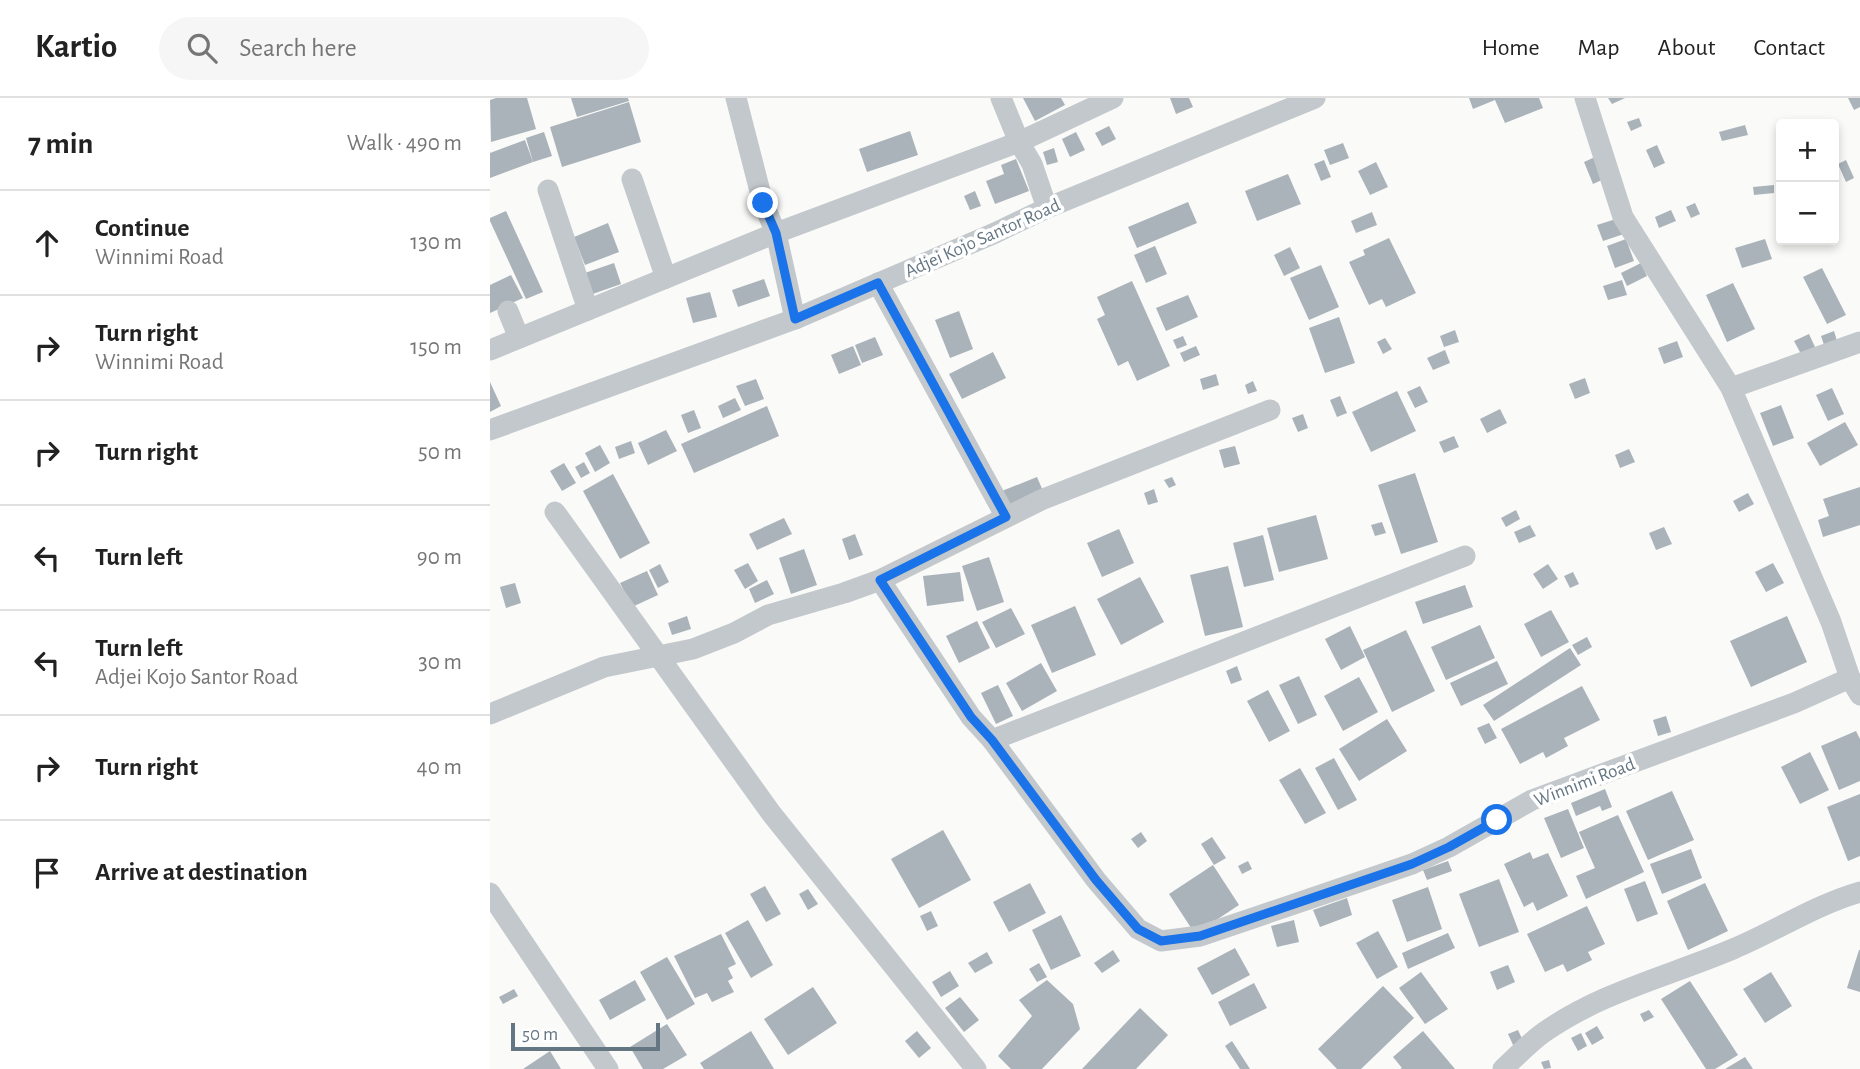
<!DOCTYPE html>
<html lang="en">
<head>
<meta charset="utf-8">
<style>
	:root { --surface:#fff; --page:#f6f6f6; --text:#222; --muted:#767676; --line:#e0e0e0 }
	body { margin:0; font-family:"Alegreya Sans",sans-serif; background:var(--page); color:var(--text) }
	.controls { position:absolute; right:21px; top:21px; display:grid; overflow:hidden; border-radius:7px; box-shadow:0 4px 10px #0003 }
	.controls button { width:63px; height:63px; display:grid; place-items:center; padding:0; border:0; border-bottom:2px solid var(--line); background:var(--surface); color:var(--text); font:35px sans-serif }
	.scale { position:absolute; left:21px; bottom:18px; width:149px; box-sizing:border-box; padding-left:7px; border:4px solid #657683; border-top:0; font-size:19px; line-height:24px; white-space:nowrap; color:#657683; -webkit-text-stroke:5px #fff; paint-order:stroke }
	.stop { position:absolute; width:21px; height:21px; margin:-16px; border:5px solid #1a73e8; border-radius:50%; background:#fff }
	.stop.end { background:#1a73e8; border-color:#fff; box-shadow:0 2px 7px #0008 }
	.list { margin:0; padding:0; list-style:none }
	h2 { display:flex; justify-content:space-between; align-items:center; height:91px; margin:0; padding:0 28px; font-size:30px }
	h2 small { font-size:23px; font-weight:400; color:var(--muted) }
	.list li { display:grid; grid-template-columns:46px 1fr auto; gap:21px; align-items:center; box-sizing:border-box; height:105px; padding:0 28px; border-top:2px solid var(--line) }
	.list b { display:block; font-size:26px; white-space:nowrap }
	.list p { margin:0; font-size:23px; white-space:nowrap; color:var(--muted) }
	.list em { font-size:23px; font-style:normal; color:var(--muted) }
	.icon { flex:none; width:38px; height:38px; fill:none; stroke:currentColor; stroke-width:2; stroke-linecap:round; stroke-linejoin:round }
	.map { position:relative; flex:none; width:1370px; height:971px; overflow:hidden }
	header { display:flex; align-items:center; gap:42px; box-sizing:border-box; height:98px; padding:0 35px; background:var(--surface); border-bottom:2px solid var(--line) }
	header strong { font-size:33px }
	nav { display:flex; gap:38px; margin-inline-start:auto; font-size:24px }
	.search { width:490px; height:63px; background:var(--page); display:flex; align-items:center; gap:18px; box-sizing:border-box; padding:0 24px; border-radius:38px; color:var(--muted); font-size:26px }
	main { display:flex }
	aside { flex:1; background:var(--surface) }
	.map>svg:first-child { display:block }
	.building { fill:#aab3b9 }
	.lines { fill:none; stroke-linecap:round; stroke-linejoin:round }
	.minor { stroke:#c3c8cc; stroke-width:21 }
	.route { stroke:#1a73e8; stroke-width:9 }
	.labels { text-anchor:middle; stroke-width:7; stroke-linejoin:round; paint-order:stroke }
	.street-label { font-size:19px; fill:#657683; stroke:#fff }
</style>
</head>
<body>
<header>
<strong>Kartio</strong>
<div class="search"><svg class="icon" aria-label="search" viewBox="0 0 24 24"><circle cx="10" cy="10" r="6"/><path d="M15 15l6 6"/></svg>Search here</div>
<nav><a>Home</a><a>Map</a><a>About</a><a>Contact</a></nav>
</header>
<main>
<aside>
<h2>7 min<small>Walk · 490 m</small></h2>
<ul class="list">
<li><svg class="icon" aria-label="ahead" viewBox="0 0 24 24"><path d="M12 20V5M6 11l6-6 6 6"/></svg><div><b>Continue</b><p>Winnimi Road</p></div><em>130 m</em></li>
<li><svg class="icon" aria-label="right" viewBox="0 0 24 24"><path d="M7 20v-9h11M14 6l5 5-5 5"/></svg><div><b>Turn right</b><p>Winnimi Road</p></div><em>150 m</em></li>
<li><svg class="icon" aria-label="right" viewBox="0 0 24 24"><path d="M7 20v-9h11M14 6l5 5-5 5"/></svg><div><b>Turn right</b></div><em>50 m</em></li>
<li><svg class="icon" aria-label="left" viewBox="0 0 24 24"><path d="M17 20v-9H6M10 6l-5 5 5 5"/></svg><div><b>Turn left</b></div><em>90 m</em></li>
<li><svg class="icon" aria-label="left" viewBox="0 0 24 24"><path d="M17 20v-9H6M10 6l-5 5 5 5"/></svg><div><b>Turn left</b><p>Adjei Kojo Santor Road</p></div><em>30 m</em></li>
<li><svg class="icon" aria-label="right" viewBox="0 0 24 24"><path d="M7 20v-9h11M14 6l5 5-5 5"/></svg><div><b>Turn right</b></div><em>40 m</em></li>
<li><svg class="icon" aria-label="arrive" viewBox="0 0 24 24"><path d="M6 21V4h12l-3 4 3 4H6"/></svg><div><b>Arrive at destination</b></div></li>
</ul>
</aside>
<div class="map">
<svg width="1370" height="971" viewBox="0 0 1370 971">
	<rect width="100%" height="100%" fill="#fafaf8"/>
	<g class="building">
		<polygon points="6,0 37,0 46,31 1,44 0,2"/>
		<polygon points="81,0 138,0 139,3 87,19"/>
		<polygon points="533,0 571,0 575,7 545,23"/>
		<polygon points="680,0 699,0 703,9 686,16"/>
		<polygon points="979,0 1049,0 1053,10 1015,25 1005,2 983,11"/>
		<polygon points="1118,0 1135,0 1122,6"/>
		<polygon points="1358,0 1370,0 1370,9 1364,12"/>
		<polygon points="139,4 151,44 72,69 60,29"/>
		<polygon points="1149,20 1152,28 1141,33 1137,24"/>
		<polygon points="1255,27 1258,37 1232,43 1229,34"/>
		<polygon points="619,28 626,41 612,48 605,35"/>
		<polygon points="420,33 428,57 377,74 369,51"/>
		<polygon points="54,34 62,58 43,64 36,40"/>
		<polygon points="586,34 595,52 580,59 572,41"/>
		<polygon points="35,42 43,64 0,80 0,55"/>
		<polygon points="853,45 859,60 840,67 834,52"/>
		<polygon points="1167,47 1175,65 1164,70 1156,52"/>
		<polygon points="564,50 568,64 557,67 553,54"/>
		<polygon points="1105,59 1114,81 1103,86 1094,64"/>
		<polygon points="526,61 539,93 505,106 496,83 514,76 511,67"/>
		<polygon points="834,62 841,79 831,83 824,66"/>
		<polygon points="1356,62 1364,80 1356,84 1348,66"/>
		<polygon points="886,64 898,89 880,97 868,73"/>
		<polygon points="798,76 811,106 767,123 755,93"/>
		<polygon points="1284,87 1284,95 1264,97 1263,89"/>
		<polygon points="485,93 491,108 480,112 474,98"/>
		<polygon points="698,104 707,125 647,150 638,129"/>
		<polygon points="1205,105 1210,116 1201,120 1196,109"/>
		<polygon points="1181,112 1186,123 1169,130 1165,119"/>
		<polygon points="16,113 53,194 36,201 0,123 0,120"/>
		<polygon points="882,114 887,127 866,135 861,123"/>
		<polygon points="1129,120 1134,136 1113,143 1107,127"/>
		<polygon points="118,125 129,154 95,167 84,139"/>
		<polygon points="899,140 926,195 896,209 892,201 879,207 859,164 875,157 873,152"/>
		<polygon points="1136,141 1144,163 1125,170 1117,148"/>
		<polygon points="1275,141 1282,161 1252,170 1245,150"/>
		<polygon points="665,148 677,176 656,185 644,157"/>
		<polygon points="800,149 810,170 794,178 784,157"/>
		<polygon points="124,165 131,186 100,197 92,176"/>
		<polygon points="1151,165 1157,178 1137,188 1131,175"/>
		<polygon points="831,167 849,209 819,222 800,180"/>
		<polygon points="1332,170 1356,217 1337,226 1313,179"/>
		<polygon points="21,177 33,200 0,215 0,187"/>
		<polygon points="274,181 280,198 248,209 242,192"/>
		<polygon points="1132,182 1137,197 1118,202 1113,188"/>
		<polygon points="642,183 680,268 647,283 638,263 628,268 607,221 615,217 607,199"/>
		<polygon points="1243,185 1265,231 1237,244 1216,197"/>
		<polygon points="220,194 227,219 203,225 196,200"/>
		<polygon points="698,197 708,219 676,233 666,210"/>
		<polygon points="469,213 483,251 460,260 445,222"/>
		<polygon points="849,219 865,265 835,275 819,230"/>
		<polygon points="965,232 969,244 954,249 950,238"/>
		<polygon points="1344,233 1348,246 1335,250 1331,238"/>
		<polygon points="1319,236 1325,249 1311,256 1304,243"/>
		<polygon points="693,238 697,247 687,251 683,242"/>
		<polygon points="385,239 393,257 372,265 365,247"/>
		<polygon points="895,240 902,251 893,256 887,244"/>
		<polygon points="1187,243 1193,259 1174,266 1168,250"/>
		<polygon points="363,248 371,267 349,276 341,257"/>
		<polygon points="706,248 710,257 694,264 690,255"/>
		<polygon points="955,252 960,265 943,272 937,260"/>
		<polygon points="503,254 516,280 472,301 459,276"/>
		<polygon points="726,276 729,287 713,292 710,281"/>
		<polygon points="1095,280 1100,295 1085,301 1079,286"/>
		<polygon points="266,281 274,301 255,308 246,288"/>
		<polygon points="763,283 767,293 758,296 755,287"/>
		<polygon points="0,284 11,308 0,314"/>
		<polygon points="930,288 938,304 925,310 917,294"/>
		<polygon points="1342,290 1354,316 1338,323 1326,297"/>
		<polygon points="907,293 926,333 881,354 862,314"/>
		<polygon points="850,298 857,315 847,319 840,302"/>
		<polygon points="245,300 251,312 233,320 228,308"/>
		<polygon points="1291,307 1304,340 1283,348 1270,315"/>
		<polygon points="277,308 289,338 204,375 191,346"/>
		<polygon points="1010,311 1017,325 997,335 990,321"/>
		<polygon points="204,312 211,330 198,335 191,317"/>
		<polygon points="813,316 818,330 808,334 802,320"/>
		<polygon points="1355,324 1368,347 1330,368 1317,345"/>
		<polygon points="176,332 187,353 158,367 148,345"/>
		<polygon points="964,338 969,349 954,355 949,344"/>
		<polygon points="141,343 145,355 129,361 125,349"/>
		<polygon points="110,347 120,365 105,374 95,355"/>
		<polygon points="745,348 750,366 734,370 729,352"/>
		<polygon points="1139,351 1145,364 1130,370 1125,357"/>
		<polygon points="94,364 100,375 91,380 85,369"/>
		<polygon points="74,365 86,385 72,393 60,373"/>
		<polygon points="925,375 948,444 911,456 888,387"/>
		<polygon points="123,376 160,445 130,461 93,393"/>
		<polygon points="547,379 553,393 513,409 507,395"/>
		<polygon points="682,379 686,387 679,390 674,382"/>
		<polygon points="1370,389 1370,427 1333,439 1328,422 1339,418 1333,401"/>
		<polygon points="664,391 668,404 658,407 654,395"/>
		<polygon points="1258,395 1264,406 1249,414 1243,403"/>
		<polygon points="1026,412 1030,421 1016,429 1011,420"/>
		<polygon points="826,417 838,461 789,474 777,430"/>
		<polygon points="294,420 302,436 267,452 259,436"/>
		<polygon points="892,424 896,435 885,438 881,427"/>
		<polygon points="1040,427 1046,438 1029,445 1024,434"/>
		<polygon points="1174,429 1182,446 1166,452 1159,435"/>
		<polygon points="629,431 644,465 612,479 597,445"/>
		<polygon points="365,436 373,457 359,462 352,441"/>
		<polygon points="773,437 784,482 754,489 743,445"/>
		<polygon points="314,451 327,487 301,496 289,460"/>
		<polygon points="499,459 514,504 487,513 472,468"/>
		<polygon points="258,465 268,483 255,491 244,472"/>
		<polygon points="1283,465 1294,485 1276,494 1265,474"/>
		<polygon points="170,466 179,484 168,490 159,472"/>
		<polygon points="1058,466 1068,481 1053,491 1043,476"/>
		<polygon points="738,468 753,529 715,538 700,477"/>
		<polygon points="157,473 168,497 142,509 130,485"/>
		<polygon points="470,474 474,503 437,508 433,478"/>
		<polygon points="1083,474 1089,486 1080,490 1074,478"/>
		<polygon points="650,479 674,524 631,547 607,501"/>
		<polygon points="277,482 284,496 265,505 259,491"/>
		<polygon points="25,485 31,505 16,510 10,489"/>
		<polygon points="975,487 983,509 933,526 925,504"/>
		<polygon points="585,508 606,557 562,575 541,527"/>
		<polygon points="521,510 535,536 506,550 492,524"/>
		<polygon points="1061,512 1079,544 1051,559 1034,526"/>
		<polygon points="197,518 201,531 182,537 178,525"/>
		<polygon points="1297,518 1317,564 1261,589 1240,543"/>
		<polygon points="487,523 500,550 469,565 456,538"/>
		<polygon points="990,527 1005,560 956,582 941,549"/>
		<polygon points="860,528 875,559 851,572 835,541"/>
		<polygon points="916,532 945,593 902,614 873,552"/>
		<polygon points="1097,539 1102,549 1088,557 1082,547"/>
		<polygon points="1080,550 1091,567 1004,623 993,607"/>
		<polygon points="1007,563 1018,586 971,608 960,585"/>
		<polygon points="551,565 567,593 532,613 516,585"/>
		<polygon points="747,568 752,582 741,586 736,573"/>
		<polygon points="809,578 827,617 808,626 789,587"/>
		<polygon points="869,579 888,614 853,633 834,598"/>
		<polygon points="508,587 523,618 506,626 491,595"/>
		<polygon points="1092,588 1110,622 1074,640 1078,648 1056,660 1053,654 1030,666 1011,631"/>
		<polygon points="778,592 800,633 779,644 757,603"/>
		<polygon points="1176,618 1181,634 1168,638 1163,622"/>
		<polygon points="897,621 917,653 869,683 849,651"/>
		<polygon points="999,625 1007,640 995,646 987,630"/>
		<polygon points="1366,633 1370,641 1370,683 1349,692 1331,648"/>
		<polygon points="1320,654 1339,692 1310,706 1291,669"/>
		<polygon points="844,660 867,702 848,712 825,670"/>
		<polygon points="810,670 836,715 815,726 789,682"/>
		<polygon points="1115,691 1122,709 1112,713 1110,708 1086,718 1081,705"/>
		<polygon points="1182,693 1204,742 1158,762 1136,713"/>
		<polygon points="1370,696 1370,758 1358,763 1337,709"/>
		<polygon points="1078,711 1094,750 1071,760 1054,720"/>
		<polygon points="1128,717 1154,774 1096,801 1086,778 1105,770 1089,734"/>
		<polygon points="453,732 481,782 429,810 401,761"/>
		<polygon points="651,734 657,743 648,750 641,741"/>
		<polygon points="722,739 736,760 724,767 711,746"/>
		<polygon points="1201,751 1212,780 1172,796 1160,766"/>
		<polygon points="1040,754 1043,761 1058,755 1078,798 1047,813 1043,804 1034,809 1014,766"/>
		<polygon points="758,763 762,771 752,776 748,768"/>
		<polygon points="958,763 962,773 937,782 933,772"/>
		<polygon points="723,767 749,807 705,836 679,796"/>
		<polygon points="1009,781 1029,834 989,849 969,796"/>
		<polygon points="1155,783 1168,816 1147,824 1134,791"/>
		<polygon points="540,785 556,815 519,834 503,804"/>
		<polygon points="1215,785 1238,833 1198,852 1177,803"/>
		<polygon points="275,788 291,816 276,824 260,796"/>
		<polygon points="938,789 952,831 917,844 902,802"/>
		<polygon points="318,791 328,806 318,812 309,796"/>
		<polygon points="857,800 862,817 830,829 823,812"/>
		<polygon points="1097,808 1115,846 1098,854 1102,862 1077,874 1073,866 1055,874 1037,836"/>
		<polygon points="441,813 448,828 437,833 430,818"/>
		<polygon points="571,817 591,858 561,872 542,832"/>
		<polygon points="258,822 283,867 261,880 235,835"/>
		<polygon points="804,822 809,844 787,849 781,828"/>
		<polygon points="888,833 908,869 887,881 866,845"/>
		<polygon points="958,835 965,850 918,871 912,855"/>
		<polygon points="231,836 246,866 238,870 243,880 238,883 244,894 222,904 217,895 205,900 184,858"/>
		<polygon points="745,850 760,877 722,897 707,870"/>
		<polygon points="623,852 630,863 612,875 604,865"/>
		<polygon points="1369,852 1370,852 1370,894 1357,890"/>
		<polygon points="497,854 503,865 485,875 478,865"/>
		<polygon points="177,859 205,906 177,922 150,874"/>
		<polygon points="549,865 557,879 547,884 539,871"/>
		<polygon points="1018,867 1025,884 1007,892 1000,874"/>
		<polygon points="460,873 469,888 451,899 442,884"/>
		<polygon points="931,874 958,911 935,926 909,890"/>
		<polygon points="1281,874 1302,908 1275,925 1253,891"/>
		<polygon points="145,882 156,902 120,922 109,902"/>
		<polygon points="557,882 583,906 590,931 552,971 521,971 508,958 542,918 529,902"/>
		<polygon points="1200,883 1248,957 1225,971 1216,971 1171,901"/>
		<polygon points="764,885 777,910 740,928 728,904"/>
		<polygon points="893,888 924,920 871,971 847,971 828,951"/>
		<polygon points="323,889 347,925 298,957 274,921"/>
		<polygon points="24,891 28,898 13,906 9,899"/>
		<polygon points="470,899 489,922 474,934 455,910"/>
		<polygon points="650,910 678,937 646,971 592,971"/>
		<polygon points="1159,912 1164,919 1154,924 1150,916"/>
		<polygon points="177,926 197,957 173,971 153,971 140,949"/>
		<polygon points="1107,928 1114,940 1102,947 1095,935"/>
		<polygon points="1028,932 1034,945 1024,949 1018,936"/>
		<polygon points="261,933 284,971 214,971 210,965"/>
		<polygon points="427,933 441,950 429,960 415,943"/>
		<polygon points="933,933 965,971 910,971 912,970 903,959"/>
		<polygon points="1091,935 1097,948 1088,953 1081,940"/>
		<polygon points="742,943 760,971 750,971 735,948"/>
		<polygon points="60,953 71,971 33,971"/>
		<polygon points="1255,959 1263,971 1235,971"/>
		<polygon points="1059,962 1061,970 1054,971 1051,964"/>
	</g>
	<g class="lines">
		<g class="minor">
			<polyline points="246,0 273,105 286,135 305,221"/>
			<polyline points="511,0 529,44 542,66 557,110"/>
			<polyline points="1095,0 1133,119 1241,290 1341,524 1360,580 1370,597"/>
			<polyline points="142,81 176,180"/>
			<polyline points="58,92 98,212"/>
			<polyline points="388,185 516,419"/>
			<polyline points="18,213 29,240"/>
			<polyline points="0,252 286,135 529,44 623,0"/>
			<polyline points="1241,290 1370,244"/>
			<polyline points="0,332 305,221 505,135 557,110 825,0"/>
			<polyline points="65,414 281,715 486,971"/>
			<polyline points="390,482 481,619 502,642 606,782 648,831 671,843 710,838 922,766 959,749 1042,702 1304,605 1360,580"/>
			<polyline points="0,616 114,569 203,551 244,535 278,517 354,495 390,482 551,402 780,312"/>
			<polyline points="502,642 975,458"/>
			<polyline points="0,795 118,971"/>
			<path d="M1013,971C1026,959 1039,945 1053,935C1111,894 1179,878 1243,851C1286,833 1325,807 1370,794"/>
		</g>
	</g>
	<g class="lines">
		<polyline class="route" points="273,105 286,135 305,221 388,185 516,419 390,482 481,619 502,642 606,782 648,831 671,843 710,838 922,766 959,749 1007,722"/>
	</g>
	<g class="labels">
		<g class="street-label">
			<text transform="translate(492 139) rotate(-24)" y="7">Adjei Kojo Santor Road</text>
			<text transform="translate(1094 683) rotate(-21)" y="7">Winnimi Road</text>
		</g>
	</g>
</svg>
<div class="controls">
<button>+</button>
<button>−</button>
</div>
<div class="scale">50 m</div>
<div class="stop" style="left:1007px;top:722px"></div>
<div class="stop end" style="left:273px;top:105px"></div>
</div>
</main>
</body>
</html>
